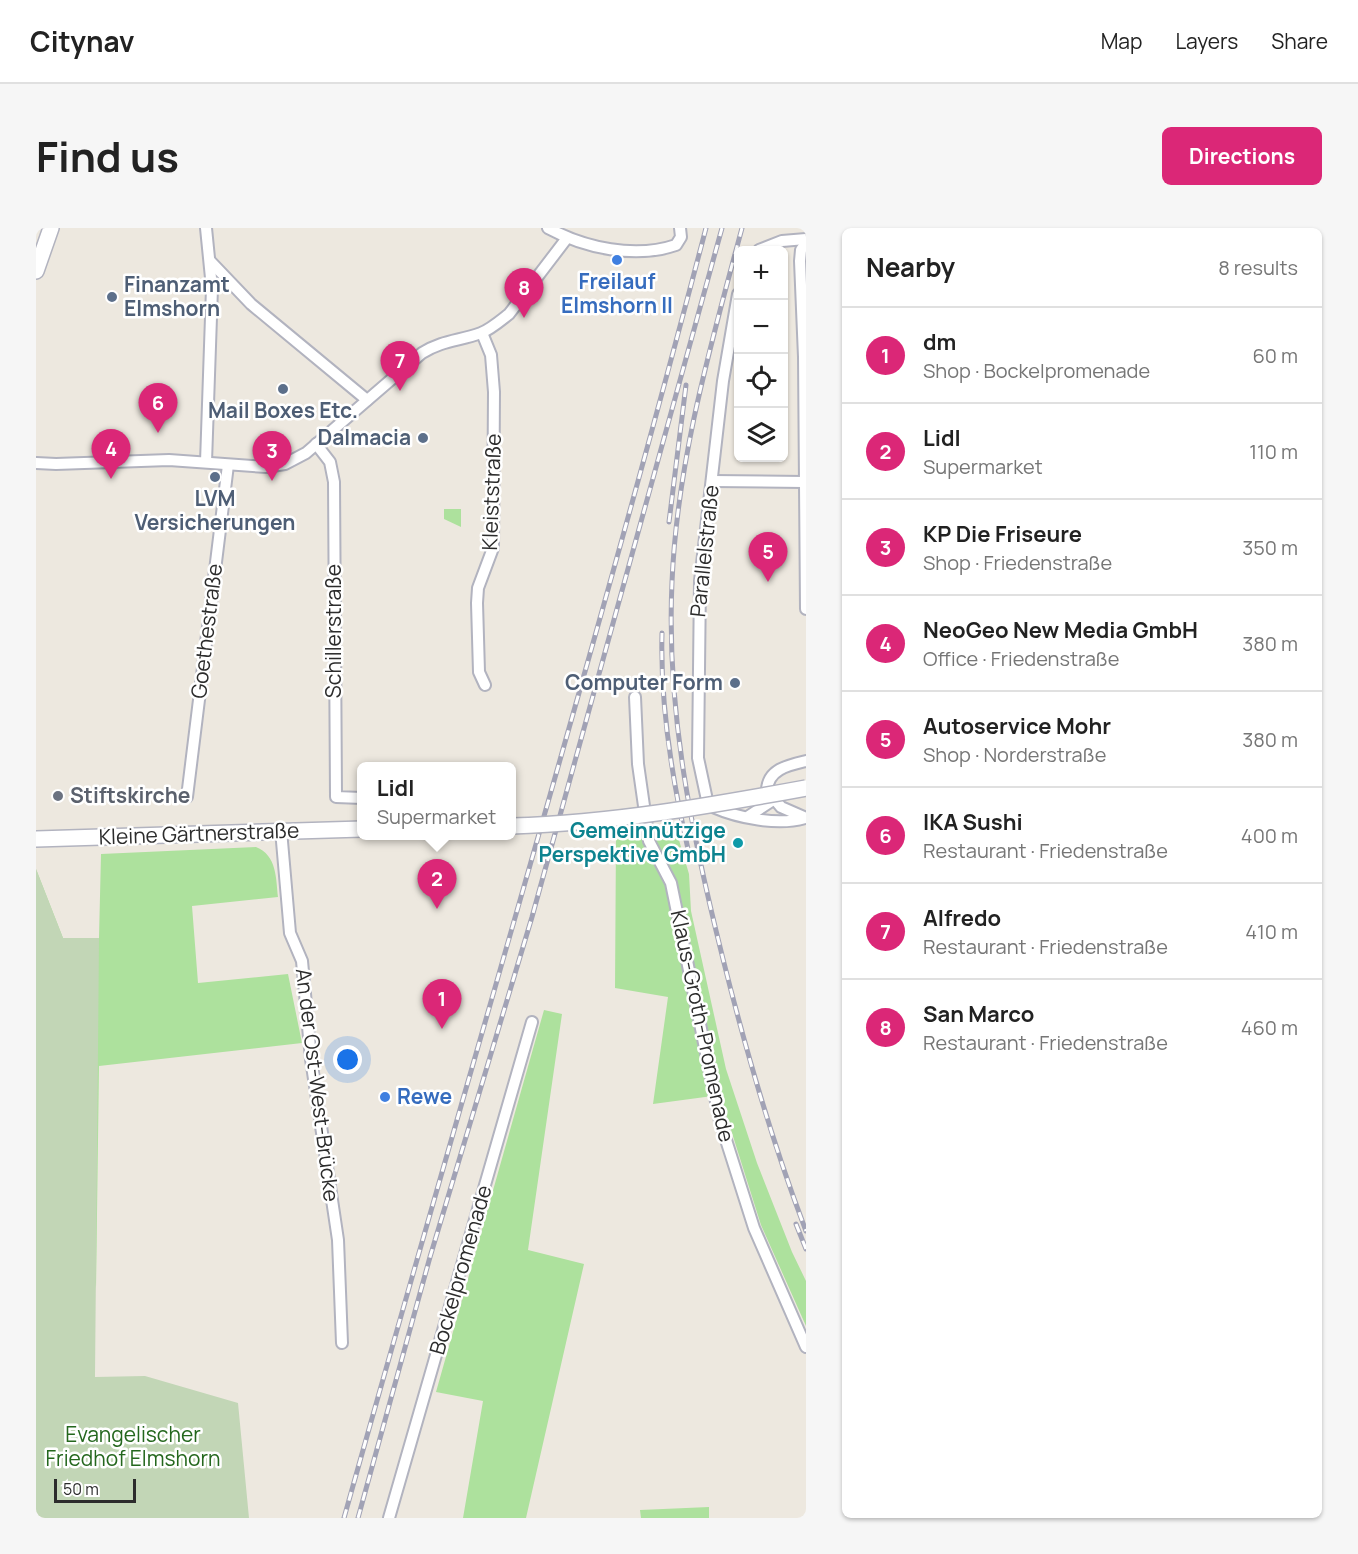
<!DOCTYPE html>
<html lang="en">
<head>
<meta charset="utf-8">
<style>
	:root { --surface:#fff; --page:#f6f6f6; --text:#222; --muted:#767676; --line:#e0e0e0; --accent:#db2777 }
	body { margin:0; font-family:Manrope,sans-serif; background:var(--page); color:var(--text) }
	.controls { position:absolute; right:18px; top:18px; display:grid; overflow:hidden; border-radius:9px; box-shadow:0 2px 4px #0004 }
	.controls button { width:54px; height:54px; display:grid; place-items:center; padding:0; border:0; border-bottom:2px solid var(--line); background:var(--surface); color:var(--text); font:30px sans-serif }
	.scale { position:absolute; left:18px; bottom:15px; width:82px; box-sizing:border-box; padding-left:6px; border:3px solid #2c2c2c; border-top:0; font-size:16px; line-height:21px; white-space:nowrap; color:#2c2c2c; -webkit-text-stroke:4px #fff; paint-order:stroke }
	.you { position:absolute; left:312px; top:832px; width:21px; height:21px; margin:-15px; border:4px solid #fff; border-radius:50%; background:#1a73e8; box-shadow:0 0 0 9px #1a73e833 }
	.badge { display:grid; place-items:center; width:39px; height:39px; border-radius:50%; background:var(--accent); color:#fff; font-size:20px; font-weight:700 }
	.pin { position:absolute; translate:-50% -50px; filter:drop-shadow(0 2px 3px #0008) }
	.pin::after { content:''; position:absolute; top:32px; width:21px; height:18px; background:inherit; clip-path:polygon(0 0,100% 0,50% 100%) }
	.popup { position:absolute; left:321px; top:534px; width:159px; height:78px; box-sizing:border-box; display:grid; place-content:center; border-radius:9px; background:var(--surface); filter:drop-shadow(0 2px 4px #0005); font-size:20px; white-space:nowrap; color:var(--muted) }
	.popup b { font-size:22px; color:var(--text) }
	.popup::after { content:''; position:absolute; left:50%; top:100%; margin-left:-12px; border:12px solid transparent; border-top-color:var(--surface) }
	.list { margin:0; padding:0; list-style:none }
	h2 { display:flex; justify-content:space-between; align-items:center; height:78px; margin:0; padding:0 24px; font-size:26px }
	h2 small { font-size:20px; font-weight:400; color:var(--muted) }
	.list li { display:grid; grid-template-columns:39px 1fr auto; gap:18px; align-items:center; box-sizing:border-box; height:96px; padding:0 24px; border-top:2px solid var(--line) }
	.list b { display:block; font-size:22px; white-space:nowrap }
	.list p { margin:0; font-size:20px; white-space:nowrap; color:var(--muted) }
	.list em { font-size:20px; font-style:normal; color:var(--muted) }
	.icon { flex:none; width:33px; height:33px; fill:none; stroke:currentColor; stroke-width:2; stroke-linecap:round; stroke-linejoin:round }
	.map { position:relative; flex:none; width:770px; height:1290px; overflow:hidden; border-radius:9px }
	header { display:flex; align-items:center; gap:36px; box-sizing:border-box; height:84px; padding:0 30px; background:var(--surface); border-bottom:2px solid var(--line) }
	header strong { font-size:28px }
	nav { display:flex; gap:33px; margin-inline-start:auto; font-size:21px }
	.intro { display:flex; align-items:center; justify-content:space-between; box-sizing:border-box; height:144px; padding:0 36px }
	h1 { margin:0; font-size:42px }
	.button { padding:15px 27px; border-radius:9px; background:var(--accent); color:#fff; font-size:21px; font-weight:700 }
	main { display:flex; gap:36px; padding:0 36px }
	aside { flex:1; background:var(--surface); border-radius:9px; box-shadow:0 2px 4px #0004 }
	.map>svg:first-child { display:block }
	.green { fill:#ade19d }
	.cemetery { fill:#c2d6b6 }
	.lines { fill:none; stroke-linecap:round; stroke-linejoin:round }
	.minor-casing { stroke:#b2b3bf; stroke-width:14 }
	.secondary-casing { stroke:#b2b3bf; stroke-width:18 }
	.minor { stroke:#fff; stroke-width:10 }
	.secondary { stroke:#fff; stroke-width:15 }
	.rail-casing { stroke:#a1a2b5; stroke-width:5 }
	.rail { stroke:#fff; stroke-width:3; stroke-dasharray:9; stroke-linecap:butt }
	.secondary-bridge-casing { stroke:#b2b3bf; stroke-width:18; stroke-linecap:butt }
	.secondary-bridge { stroke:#fff; stroke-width:15 }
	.shop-dot { fill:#3f7fe0; stroke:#fff; stroke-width:2 }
	.service-dot { fill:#5c6f8a; stroke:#fff; stroke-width:2 }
	.worship-dot { fill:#6b7280; stroke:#fff; stroke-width:2 }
	.culture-dot { fill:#0f9aa8; stroke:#fff; stroke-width:2 }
	.labels { text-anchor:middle; stroke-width:5; stroke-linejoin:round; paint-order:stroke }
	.shop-label { font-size:21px; font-weight:bold; fill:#366cbe; stroke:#fff }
	.service-label { font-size:21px; font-weight:bold; fill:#4e5e75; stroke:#fff }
	.street-label { font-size:21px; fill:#2c2c2c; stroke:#fff }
	.worship-label { font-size:21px; font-weight:bold; fill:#5b616d; stroke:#fff; text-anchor:start }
	.culture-label { font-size:21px; font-weight:bold; fill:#0d838f; stroke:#fff; text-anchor:end }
	.park-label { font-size:21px; fill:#24671d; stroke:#fff }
</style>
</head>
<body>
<header>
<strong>Citynav</strong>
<nav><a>Map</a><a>Layers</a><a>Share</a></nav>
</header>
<div class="intro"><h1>Find us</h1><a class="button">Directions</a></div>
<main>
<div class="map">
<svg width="770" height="1290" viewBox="0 0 770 1290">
	<rect width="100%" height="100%" fill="#ede8df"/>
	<g class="green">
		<polygon points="408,281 425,281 425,299 408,291"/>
		<polygon points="640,602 653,646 655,683 690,841 721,935 756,1024 770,1053 770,1098 725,997 684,867 617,876 632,769 579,760 580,609"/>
		<path d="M220,619C241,627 240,651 242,669L156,678L162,755L252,746L266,815L63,838L60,1061L0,641L27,710H63L65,626Z"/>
		<polygon points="508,782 526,786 492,1022 548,1036 490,1290 427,1290 447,1173 400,1164"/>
		<polygon points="673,1279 673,1290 605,1290 604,1282"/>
	</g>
	<polygon class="cemetery" points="0,641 27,710 63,710 59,1149 109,1148 202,1175 213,1290 0,1290"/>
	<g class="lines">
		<g class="minor-casing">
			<g id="minor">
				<path d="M512,0C549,20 599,31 640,17L645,9L644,0"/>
				<polyline points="770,15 765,22 764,33 768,129 770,381"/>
				<polyline points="723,22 746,13 770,11"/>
				<polyline points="174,33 215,76 331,172"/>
				<path d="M702,66L687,153L664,353L662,530L671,572L677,579C702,590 742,598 769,590"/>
				<polyline points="446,105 455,127 458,164 457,320 442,360 441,375 443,444 449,457"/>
				<polyline points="280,216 294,234 298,254 300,569 326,570"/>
				<polyline points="170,234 176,60 170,0"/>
				<path d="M0,235L20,236L133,232L230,239L249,236L270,225L386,125C407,112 423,113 445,105C455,101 464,93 473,86L531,10"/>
				<polyline points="676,253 768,254"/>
				<polyline points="599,469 602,536 613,613 635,655 684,893 718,1000 770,1119"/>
				<polyline points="151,569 192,237"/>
				<polyline points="713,588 737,572"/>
				<path d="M770,590L745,579L731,562C732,541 753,537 770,533"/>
				<polyline points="245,602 254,705 266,733 275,831 302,1012 306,1115"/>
				<polyline points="353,1290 496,794"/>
			</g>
		</g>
		<g class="secondary-casing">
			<g id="secondary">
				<polyline points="0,43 15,0"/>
				<polyline points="0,611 326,601"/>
			</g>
		</g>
		<use href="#minor" class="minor"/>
		<use href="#secondary" class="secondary"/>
		<g class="rail-casing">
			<g id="rail">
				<path d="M706,0C675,116 641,233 636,354C630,483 656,607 687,731C710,823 736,914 770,1003"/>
				<polyline points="633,294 650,157"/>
				<path d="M626,405C624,478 636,551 652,621"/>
				<polyline points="760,996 770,1021"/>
				<path d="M308,1290C428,860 557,432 670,0"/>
				<polyline points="322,1290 394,1029 496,689 686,0"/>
			</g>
		</g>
		<use href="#rail" class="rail"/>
		<g class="secondary-bridge-casing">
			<path id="secondary-bridge" d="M476,598C576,595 672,578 770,560"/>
		</g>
		<use href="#secondary-bridge" class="secondary-bridge"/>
	</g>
	<g class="shop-dot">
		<circle cx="581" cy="32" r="6"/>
		<circle cx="349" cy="869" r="6"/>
	</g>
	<g class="service-dot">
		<circle cx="76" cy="69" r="6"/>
		<circle cx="247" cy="161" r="6"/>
		<circle cx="387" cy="210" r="6"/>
		<circle cx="179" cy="249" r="6"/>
		<circle cx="699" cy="455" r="6"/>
	</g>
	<circle class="worship-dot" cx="22" cy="568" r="6"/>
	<circle class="culture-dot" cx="702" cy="615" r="6"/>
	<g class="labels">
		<g class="shop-label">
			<text x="581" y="61">Freilauf<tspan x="581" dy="24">Elmshorn II</tspan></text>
			<text x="361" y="876" text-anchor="start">Rewe</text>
		</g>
		<g class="service-label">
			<text x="88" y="64" text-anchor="start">Finanzamt<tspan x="88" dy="24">Elmshorn</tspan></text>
			<text x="247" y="190">Mail Boxes Etc.</text>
			<text x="375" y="217" text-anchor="end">Dalmacia</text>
			<text x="179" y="278">LVM<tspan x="179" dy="24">Versicherungen</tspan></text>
			<text x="687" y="462" text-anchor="end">Computer Form</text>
		</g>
		<g class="street-label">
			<text transform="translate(456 264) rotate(-88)" y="7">Kleiststraße</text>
			<text transform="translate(669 323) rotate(-84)" y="7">Parallelstraße</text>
			<text transform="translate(171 403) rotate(-83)" y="7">Goethestraße</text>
			<text transform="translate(298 403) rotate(-90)" y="7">Schillerstraße</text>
			<text transform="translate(163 606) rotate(-2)" y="7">Kleine Gärtnerstraße</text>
			<text transform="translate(666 798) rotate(78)" y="7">Klaus-Groth-Promenade</text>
			<text transform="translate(281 857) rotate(83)" y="7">An der Ost-West-Brücke</text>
			<text transform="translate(425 1042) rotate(-74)" y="7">Bockelpromenade</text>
		</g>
		<g class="worship-label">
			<text x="34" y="575">Stiftskirche</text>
		</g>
		<g class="culture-label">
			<text x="690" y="610">Gemeinnützige<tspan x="690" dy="24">Perspektive GmbH</tspan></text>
		</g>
		<g class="park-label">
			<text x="97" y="1214">Evangelischer<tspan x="97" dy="24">Friedhof Elmshorn</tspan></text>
		</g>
	</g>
</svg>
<div class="controls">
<button>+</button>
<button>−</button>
<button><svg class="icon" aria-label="locate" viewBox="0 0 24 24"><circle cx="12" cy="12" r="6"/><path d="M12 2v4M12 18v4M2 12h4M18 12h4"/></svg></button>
<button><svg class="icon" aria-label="layers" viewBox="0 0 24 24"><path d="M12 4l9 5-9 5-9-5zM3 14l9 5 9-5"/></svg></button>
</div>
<div class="scale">50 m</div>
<div class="you"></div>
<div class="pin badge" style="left:406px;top:801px">1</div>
<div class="pin badge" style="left:401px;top:681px">2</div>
<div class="popup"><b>Lidl</b>Supermarket</div>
<div class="pin badge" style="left:236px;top:253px">3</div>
<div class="pin badge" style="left:75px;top:251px">4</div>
<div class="pin badge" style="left:732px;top:354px">5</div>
<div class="pin badge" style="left:122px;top:205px">6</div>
<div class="pin badge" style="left:364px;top:163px">7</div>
<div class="pin badge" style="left:488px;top:90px">8</div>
</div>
<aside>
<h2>Nearby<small>8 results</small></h2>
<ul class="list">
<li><span class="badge">1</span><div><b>dm</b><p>Shop · Bockelpromenade</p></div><em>60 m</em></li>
<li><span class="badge">2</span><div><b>Lidl</b><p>Supermarket</p></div><em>110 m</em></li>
<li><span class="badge">3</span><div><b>KP Die Friseure</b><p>Shop · Friedenstraße</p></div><em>350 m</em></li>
<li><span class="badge">4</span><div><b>NeoGeo New Media GmbH</b><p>Office · Friedenstraße</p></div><em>380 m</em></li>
<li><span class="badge">5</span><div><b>Autoservice Mohr</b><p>Shop · Norderstraße</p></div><em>380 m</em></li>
<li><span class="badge">6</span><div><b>IKA Sushi</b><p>Restaurant · Friedenstraße</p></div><em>400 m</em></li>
<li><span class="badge">7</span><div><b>Alfredo</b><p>Restaurant · Friedenstraße</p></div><em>410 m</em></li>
<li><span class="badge">8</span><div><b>San Marco</b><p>Restaurant · Friedenstraße</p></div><em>460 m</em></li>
</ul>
</aside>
</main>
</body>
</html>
